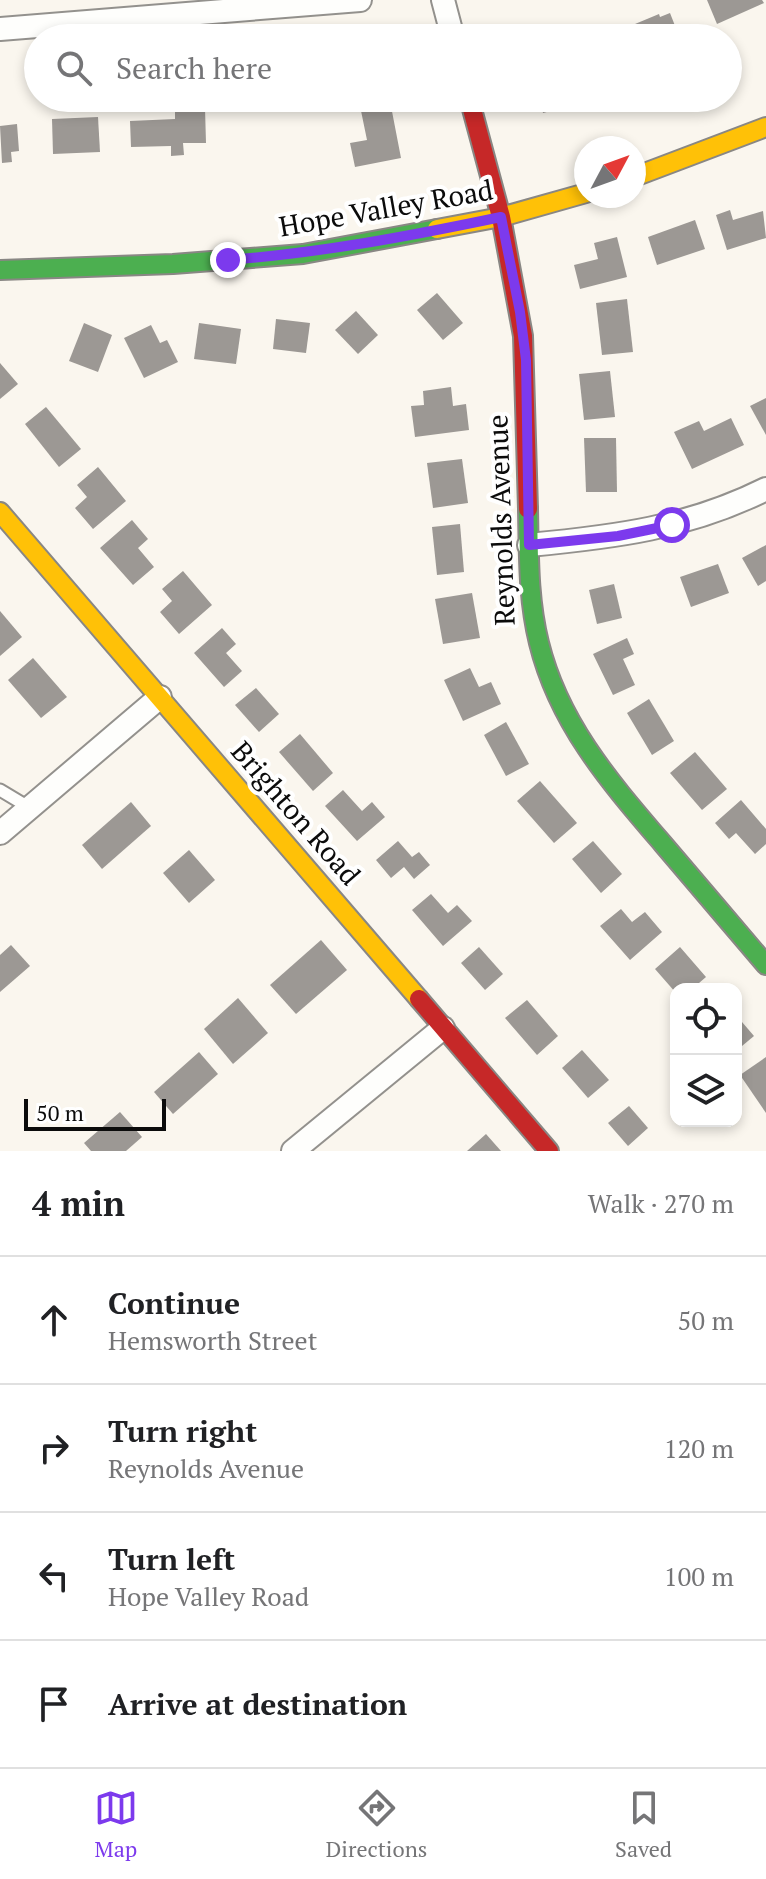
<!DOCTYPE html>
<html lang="en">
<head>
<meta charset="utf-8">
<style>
	:root { --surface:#fff; --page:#f6f6f6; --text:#202124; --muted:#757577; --line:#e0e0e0; --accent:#7c3aed }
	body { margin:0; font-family:"PT Serif",serif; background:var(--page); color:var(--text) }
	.controls { position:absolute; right:24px; bottom:24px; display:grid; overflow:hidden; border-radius:16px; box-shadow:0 4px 12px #0003 }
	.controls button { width:72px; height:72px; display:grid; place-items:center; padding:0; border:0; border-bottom:2px solid var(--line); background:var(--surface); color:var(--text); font:40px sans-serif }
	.compass { position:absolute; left:574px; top:136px; width:72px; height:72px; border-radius:50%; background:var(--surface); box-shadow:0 4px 12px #0003; rotate:49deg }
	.scale { position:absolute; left:24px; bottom:20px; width:142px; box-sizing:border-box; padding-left:8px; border:4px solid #0b0b0b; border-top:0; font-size:22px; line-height:28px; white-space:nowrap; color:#0b0b0b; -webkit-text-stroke:6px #fff; paint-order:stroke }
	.stop { position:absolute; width:24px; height:24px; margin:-18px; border:6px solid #7c3aed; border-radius:50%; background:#fff }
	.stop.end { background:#7c3aed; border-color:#fff; box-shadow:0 2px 8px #0008 }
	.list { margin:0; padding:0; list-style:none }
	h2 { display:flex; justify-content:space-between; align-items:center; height:104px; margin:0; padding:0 32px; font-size:34px }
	h2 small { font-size:26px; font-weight:400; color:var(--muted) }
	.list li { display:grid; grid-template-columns:52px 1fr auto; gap:24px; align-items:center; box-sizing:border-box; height:128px; padding:0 32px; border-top:2px solid var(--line) }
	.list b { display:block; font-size:30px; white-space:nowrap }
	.list p { margin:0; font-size:26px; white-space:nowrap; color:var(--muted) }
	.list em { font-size:26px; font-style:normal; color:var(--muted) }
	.icon { flex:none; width:44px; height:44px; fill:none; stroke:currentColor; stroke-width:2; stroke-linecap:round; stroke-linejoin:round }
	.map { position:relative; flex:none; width:766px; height:1151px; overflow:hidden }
	.search { position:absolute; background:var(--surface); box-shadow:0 4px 12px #0003; left:24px; right:24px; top:24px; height:88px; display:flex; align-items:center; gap:20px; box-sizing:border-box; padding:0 28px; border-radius:44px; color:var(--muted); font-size:30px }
	.sheet { height:616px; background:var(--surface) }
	nav { display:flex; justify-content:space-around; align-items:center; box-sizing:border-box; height:112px; border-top:2px solid var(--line); background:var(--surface); font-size:22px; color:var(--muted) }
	nav a { display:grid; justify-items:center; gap:4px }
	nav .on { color:var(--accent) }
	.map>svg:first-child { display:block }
	.building { fill:#9c9894 }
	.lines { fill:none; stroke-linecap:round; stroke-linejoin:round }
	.lane-casing { stroke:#93918d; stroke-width:15 }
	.street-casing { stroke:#93918d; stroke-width:26 }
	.fast-casing { stroke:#898784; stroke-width:22 }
	.slow-casing { stroke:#898784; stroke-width:22 }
	.jam-casing { stroke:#898784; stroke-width:22 }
	.lane { stroke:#fefefc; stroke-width:11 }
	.street { stroke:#fefefc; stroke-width:22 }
	.fast { stroke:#4caf50; stroke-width:18 }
	.slow { stroke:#ffc107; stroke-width:18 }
	.jam { stroke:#c62828; stroke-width:18 }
	.route { stroke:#7c3aed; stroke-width:10 }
	.labels { text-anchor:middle; stroke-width:8; stroke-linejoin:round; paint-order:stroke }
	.street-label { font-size:28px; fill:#0b0b0b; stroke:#fff }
</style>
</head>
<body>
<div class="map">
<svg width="766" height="1151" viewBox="0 0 766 1151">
	<rect width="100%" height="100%" fill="#faf6ee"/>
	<g class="building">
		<polygon points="707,0 762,0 764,3 717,24"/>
		<polygon points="670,13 679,36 616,38 615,36 625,32 623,29 659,14 660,17"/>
		<polygon points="539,98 567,98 569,106 543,113"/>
		<polygon points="390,101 401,158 355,167 350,143 367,140 360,106"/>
		<polygon points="205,108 206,143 183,143 184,155 171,156 171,146 131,147 130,121 175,119 175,112 187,112 187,109"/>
		<polygon points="98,117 100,152 53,154 52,119"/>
		<polygon points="17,124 19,151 11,152 12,162 2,163 0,126"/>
		<polygon points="730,210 733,220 763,211 766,238 727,250 716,215"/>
		<polygon points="695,220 705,249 657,265 648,237"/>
		<polygon points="617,237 627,277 580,289 574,265 598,259 594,243"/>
		<polygon points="437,293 463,323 443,340 417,310"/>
		<polygon points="627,299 633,352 602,355 596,303"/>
		<polygon points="356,311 378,335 358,354 335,330"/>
		<polygon points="276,319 310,323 306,353 273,349"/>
		<polygon points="84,323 112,335 98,372 69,361"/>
		<polygon points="199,323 241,329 236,364 194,359"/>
		<polygon points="151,325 160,343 167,340 178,362 144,378 124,338"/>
		<polygon points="0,363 18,384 0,399"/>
		<polygon points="610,371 615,417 584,420 579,374"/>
		<polygon points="451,387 453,406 466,404 469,430 415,437 411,406 424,405 423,391"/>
		<polygon points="766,398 766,435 750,406"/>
		<polygon points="46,407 81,449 59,467 25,424"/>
		<polygon points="731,418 744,445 692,469 674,432 699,421 704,431"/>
		<polygon points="584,438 616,438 617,492 586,492"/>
		<polygon points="462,459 468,503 433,508 427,463"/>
		<polygon points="98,467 126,501 93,529 75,508 87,497 77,485"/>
		<polygon points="132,520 148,539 138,548 154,567 133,585 100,548"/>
		<polygon points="460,524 464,572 437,575 432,527"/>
		<polygon points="766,545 766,581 758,586 742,558"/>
		<polygon points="718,564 729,593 691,607 680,577"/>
		<polygon points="183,571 212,605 179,634 160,612 172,601 162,589"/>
		<polygon points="614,584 622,618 597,624 589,590"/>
		<polygon points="472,593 480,638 443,644 435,599"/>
		<polygon points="0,611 22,637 0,656"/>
		<polygon points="222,628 236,644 226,653 242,671 224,687 194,653"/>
		<polygon points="627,638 634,654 623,659 635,685 613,695 593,654"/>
		<polygon points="33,658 67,697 41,718 8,680"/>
		<polygon points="470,668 479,687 491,682 501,704 463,721 444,680"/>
		<polygon points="256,688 279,714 259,732 235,705"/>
		<polygon points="649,699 674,741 652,755 627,713"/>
		<polygon points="506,722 529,764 506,776 484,735"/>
		<polygon points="300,734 333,773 313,791 279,752"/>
		<polygon points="695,752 727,789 702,810 670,773"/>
		<polygon points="540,781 577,823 554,843 517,801"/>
		<polygon points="343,790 362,811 372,802 385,817 357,841 325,806"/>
		<polygon points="741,800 766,829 766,844 755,854 736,833 729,839 715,823"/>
		<polygon points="131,802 151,826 102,869 82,845"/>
		<polygon points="398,841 412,857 419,852 430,865 414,879 404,867 391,878 376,860"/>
		<polygon points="593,841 622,874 601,893 572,859"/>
		<polygon points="189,850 215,880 189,903 163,873"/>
		<polygon points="431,894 448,913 457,905 472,921 443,946 412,910"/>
		<polygon points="621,909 632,922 645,912 662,932 630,960 600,926"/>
		<polygon points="321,940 347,970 296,1014 270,985"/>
		<polygon points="11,945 30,966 0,992 0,955"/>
		<polygon points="479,947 503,974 485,990 461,963"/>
		<polygon points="680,947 706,977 692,989 676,989 676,993 655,969"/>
		<polygon points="238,998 268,1033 233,1064 204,1029"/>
		<polygon points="527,1000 558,1036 537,1055 505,1018"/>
		<polygon points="736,1015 754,1036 736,1051"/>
		<polygon points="582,1050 609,1080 588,1098 562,1068"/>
		<polygon points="199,1052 218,1074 173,1114 154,1092"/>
		<polygon points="766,1057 766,1113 740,1075"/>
		<polygon points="629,1106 648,1128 628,1146 608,1123"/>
		<polygon points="120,1112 142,1137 126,1151 91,1151 84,1143"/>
		<polygon points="486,1134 501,1151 467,1151"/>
	</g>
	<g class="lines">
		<g class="lane-casing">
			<polyline id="lane" points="0,790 30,808"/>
		</g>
		<g class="street-casing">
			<g id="street">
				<polyline points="443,0 453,38"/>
				<polyline points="0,29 360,0"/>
				<path d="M529,545C614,537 688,528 766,489"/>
				<polyline points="0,833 160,697"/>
				<polyline points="293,1151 443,1028"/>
			</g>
		</g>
		<g class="fast-casing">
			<g id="fast">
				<polyline points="0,270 173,264 303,254 437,229"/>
				<path d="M528,509C529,555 528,599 539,643C559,724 610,782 663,844C697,884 732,925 766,965"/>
			</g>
		</g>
		<g class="slow-casing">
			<g id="slow">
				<polyline points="634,177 766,127"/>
				<polyline points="437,229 501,217 586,193"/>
				<polyline points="0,512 419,999"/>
			</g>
		</g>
		<g class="jam-casing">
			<g id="jam">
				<polyline points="469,98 501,217 523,336 528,509"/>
				<polyline points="419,999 549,1151"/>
			</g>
		</g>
		<use href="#lane" class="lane"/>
		<use href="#street" class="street"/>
		<use href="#fast" class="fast"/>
		<use href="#slow" class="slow"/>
		<use href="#jam" class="jam"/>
	</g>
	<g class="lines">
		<path class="route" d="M228,260C320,253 410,236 501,217L520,312L526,360L529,545L618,536L672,525"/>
	</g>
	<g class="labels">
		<g class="street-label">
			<text transform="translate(386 208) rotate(-10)" y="10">Hope Valley Road</text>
			<text transform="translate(501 520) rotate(-92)" y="10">Reynolds Avenue</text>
			<text transform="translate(296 813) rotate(49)" y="10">Brighton Road</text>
		</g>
	</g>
</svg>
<div class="controls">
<button><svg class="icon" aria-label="locate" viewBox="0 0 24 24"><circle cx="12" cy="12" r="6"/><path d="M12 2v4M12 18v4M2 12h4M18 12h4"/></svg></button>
<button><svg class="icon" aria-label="layers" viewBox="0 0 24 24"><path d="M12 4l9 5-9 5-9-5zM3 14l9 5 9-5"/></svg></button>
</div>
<svg class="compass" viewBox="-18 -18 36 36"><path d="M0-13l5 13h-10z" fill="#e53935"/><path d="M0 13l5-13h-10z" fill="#757577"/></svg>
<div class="scale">50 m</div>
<div class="stop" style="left:672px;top:525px"></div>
<div class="stop end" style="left:228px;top:260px"></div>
<div class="search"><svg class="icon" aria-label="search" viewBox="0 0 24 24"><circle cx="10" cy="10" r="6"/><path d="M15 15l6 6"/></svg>Search here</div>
</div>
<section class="sheet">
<h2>4 min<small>Walk · 270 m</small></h2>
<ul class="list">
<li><svg class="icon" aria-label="ahead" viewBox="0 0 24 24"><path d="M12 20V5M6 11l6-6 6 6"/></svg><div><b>Continue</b><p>Hemsworth Street</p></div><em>50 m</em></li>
<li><svg class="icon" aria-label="right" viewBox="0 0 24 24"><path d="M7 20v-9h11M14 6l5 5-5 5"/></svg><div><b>Turn right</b><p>Reynolds Avenue</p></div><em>120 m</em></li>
<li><svg class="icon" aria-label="left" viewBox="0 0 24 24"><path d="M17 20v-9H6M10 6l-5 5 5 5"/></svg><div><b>Turn left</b><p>Hope Valley Road</p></div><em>100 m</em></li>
<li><svg class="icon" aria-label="arrive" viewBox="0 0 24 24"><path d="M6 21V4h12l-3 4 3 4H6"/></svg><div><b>Arrive at destination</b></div></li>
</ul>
</section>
<nav>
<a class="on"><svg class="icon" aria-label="map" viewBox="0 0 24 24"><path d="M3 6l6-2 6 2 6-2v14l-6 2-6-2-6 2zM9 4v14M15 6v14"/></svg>Map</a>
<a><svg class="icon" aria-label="directions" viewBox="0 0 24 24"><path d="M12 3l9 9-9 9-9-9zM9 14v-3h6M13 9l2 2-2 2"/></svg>Directions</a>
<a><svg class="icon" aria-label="saved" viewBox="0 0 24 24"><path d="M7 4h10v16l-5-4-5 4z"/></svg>Saved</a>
</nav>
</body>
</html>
